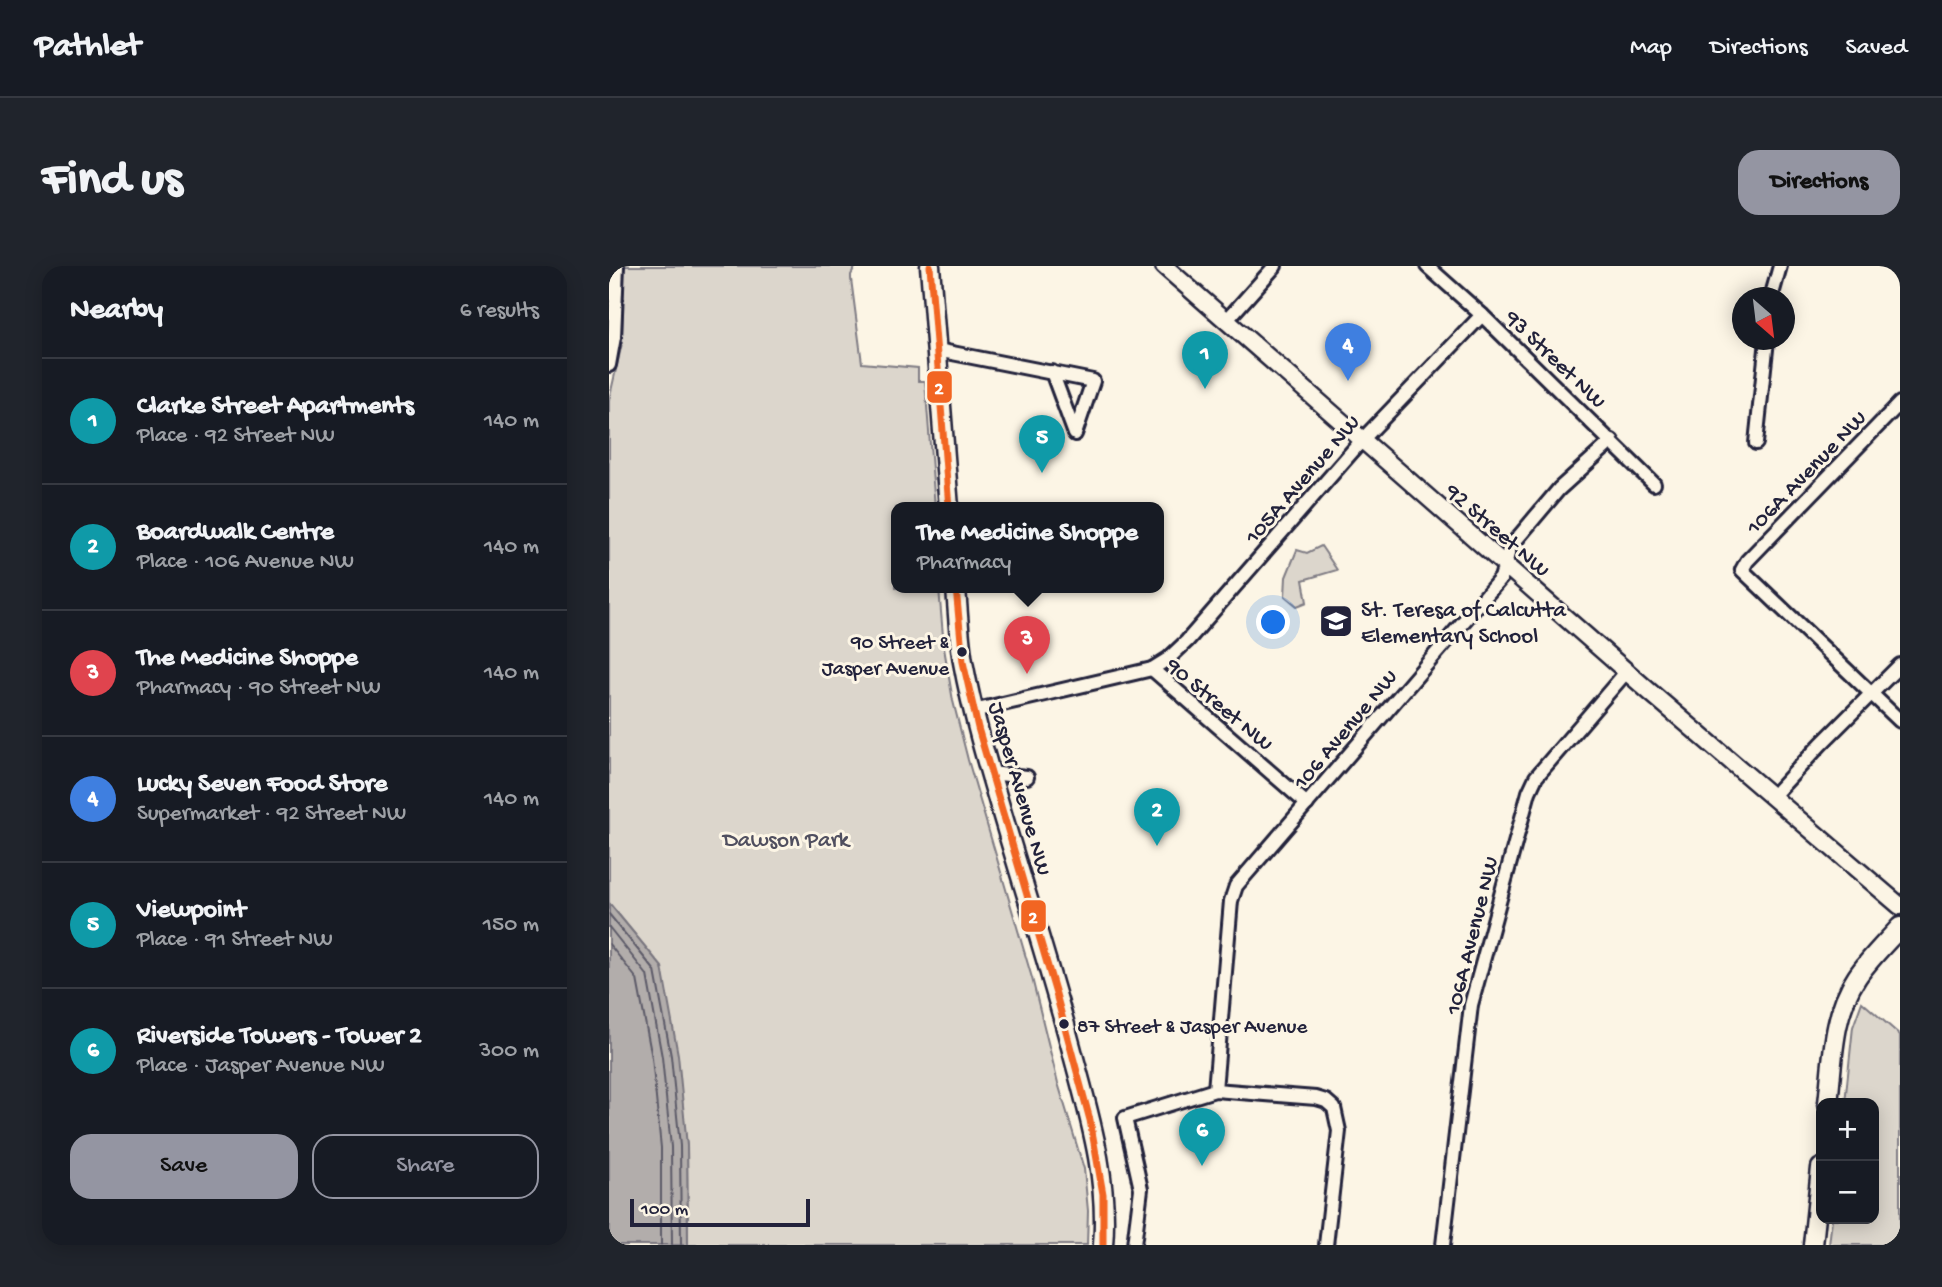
<!DOCTYPE html>
<html lang="en">
<head>
<meta charset="utf-8">
<style>
	:root { --surface:#171b24; --page:#20242c; --text:#f1f3f6; --muted:#9ea1a6; --line:#363941; --accent:#9495a2 }
	body { margin:0; font-family:"Gochi Hand",sans-serif; background:var(--page); color:var(--text) }
	.controls { position:absolute; right:21px; bottom:21px; display:grid; overflow:hidden; border-radius:14px; box-shadow:0 4px 18px #0003 }
	.controls button { width:63px; height:63px; display:grid; place-items:center; padding:0; border:0; border-bottom:2px solid var(--line); background:var(--surface); color:var(--text); font:35px sans-serif }
	.compass { position:absolute; left:1123px; top:21px; width:63px; height:63px; border-radius:50%; background:var(--surface); box-shadow:0 4px 18px #0003; rotate:152deg }
	.scale { position:absolute; left:21px; bottom:18px; width:180px; box-sizing:border-box; padding-left:7px; border:4px solid #22223b; border-top:0; font-size:19px; line-height:24px; white-space:nowrap; color:#22223b; -webkit-text-stroke:5px #fcf5e5; paint-order:stroke }
	.you { position:absolute; left:665px; top:357px; width:24px; height:24px; margin:-18px; border:5px solid #fff; border-radius:50%; background:#1a73e8; box-shadow:0 0 0 10px #1a73e833 }
	.badge { display:grid; place-items:center; width:46px; height:46px; border-radius:50%; background:var(--accent); color:#fff; font-size:23px; font-weight:700 }
	.pin { position:absolute; translate:-50% -58px; filter:drop-shadow(0 2px 4px #0008) }
	.pin::after { content:''; position:absolute; top:37px; width:24px; height:21px; background:inherit; clip-path:polygon(0 0,100% 0,50% 100%) }
	.popup { position:absolute; left:282px; top:236px; width:273px; height:91px; box-sizing:border-box; display:grid; place-content:center; border-radius:14px; background:var(--surface); filter:drop-shadow(0 2px 5px #0005); font-size:23px; white-space:nowrap; color:var(--muted) }
	.popup b { font-size:26px; color:var(--text) }
	.popup::after { content:''; position:absolute; left:50%; top:100%; margin-left:-14px; border:14px solid transparent; border-top-color:var(--surface) }
	.list { margin:0; padding:0; list-style:none }
	h2 { display:flex; justify-content:space-between; align-items:center; height:91px; margin:0; padding:0 28px; font-size:30px }
	h2 small { font-size:23px; font-weight:400; color:var(--muted) }
	.list li { display:grid; grid-template-columns:46px 1fr auto; gap:21px; align-items:center; box-sizing:border-box; height:126px; padding:0 28px; border-top:2px solid var(--line) }
	.list b { display:block; font-size:26px; white-space:nowrap }
	.list p { margin:0; font-size:23px; white-space:nowrap; color:var(--muted) }
	.list em { font-size:23px; font-style:normal; color:var(--muted) }
	.actions { display:flex; gap:14px; padding:21px 28px }
	.actions a { flex:1; padding:16px 0; border:2px solid var(--accent); border-radius:21px; text-align:center; font-size:24px; color:var(--accent) }
	.actions .main { background:var(--accent); color:#111 }
	.map { position:relative; flex:none; width:1291px; height:979px; overflow:hidden; border-radius:21px }
	header { display:flex; align-items:center; gap:42px; box-sizing:border-box; height:98px; padding:0 35px; background:var(--surface); border-bottom:2px solid var(--line) }
	header strong { font-size:33px }
	nav { display:flex; gap:38px; margin-inline-start:auto; font-size:24px }
	.intro { display:flex; align-items:center; justify-content:space-between; box-sizing:border-box; height:168px; padding:0 42px }
	h1 { margin:0; font-size:49px }
	.button { padding:18px 32px; border-radius:21px; background:var(--accent); color:#111; font-size:24px; font-weight:700 }
	main { display:flex; gap:42px; padding:0 42px }
	aside { flex:1; background:var(--surface); border-radius:21px; box-shadow:0 4px 18px #0003 }
	.map>svg:first-child { display:block }
	.green { fill:#dcd6cc; stroke:#7f7c84; stroke-width:2 }
	.water { fill:#b2adab; stroke:#78757e; stroke-width:2 }
	.lines { fill:none; stroke-linecap:round; stroke-linejoin:round }
	.shore { stroke:#5c5a68; stroke-width:2 }
	.minor-casing { stroke:#22223b; stroke-width:18 }
	.tertiary-casing { stroke:#22223b; stroke-width:21 }
	.secondary-casing { stroke:#22223b; stroke-width:23 }
	.minor { stroke:#fcf5e5; stroke-width:12 }
	.tertiary { stroke:#fcf5e5; stroke-width:16 }
	.secondary { stroke:#fcf5e5; stroke-width:18 }
	.bus-1-casing { stroke:#fcf5e5; stroke-width:12 }
	.bus-1 { stroke:#f26522; stroke-width:7 }
	.bus-dot { fill:#22223b; stroke:#fcf5e5; stroke-width:2.5 }
	.labels { text-anchor:middle; stroke-width:6; stroke-linejoin:round; paint-order:stroke }
	.bus-label { font-size:21px; fill:#22223b; stroke:#fcf5e5; text-anchor:end }
	.street-label { font-size:23px; fill:#22223b; stroke:#fcf5e5 }
	.poi-label { font-size:23px; fill:#22223b; stroke:#fcf5e5; text-anchor:start }
	.park-label { font-size:23px; fill:#504f5f; stroke:#fcf5e5 }
	.line-badge { stroke:#fcf5e5; stroke-width:2.5 }
	.badge-label { font-size:19px; text-anchor:middle; font-weight:bold; fill:#fff }
</style>
</head>
<body>
<header>
<strong>Pathlet</strong>
<nav><a>Map</a><a>Directions</a><a>Saved</a></nav>
</header>
<div class="intro"><h1>Find us</h1><a class="button">Directions</a></div>
<main>
<aside>
<h2>Nearby<small>6 results</small></h2>
<ul class="list">
<li><span class="badge" style="background:#0f9aa8">1</span><div><b>Clarke Street Apartments</b><p>Place · 92 Street NW</p></div><em>140 m</em></li>
<li><span class="badge" style="background:#0f9aa8">2</span><div><b>Boardwalk Centre</b><p>Place · 106 Avenue NW</p></div><em>140 m</em></li>
<li><span class="badge" style="background:#e0444e">3</span><div><b>The Medicine Shoppe</b><p>Pharmacy · 90 Street NW</p></div><em>140 m</em></li>
<li><span class="badge" style="background:#3f7fe0">4</span><div><b>Lucky Seven Food Store</b><p>Supermarket · 92 Street NW</p></div><em>140 m</em></li>
<li><span class="badge" style="background:#0f9aa8">5</span><div><b>Viewpoint</b><p>Place · 91 Street NW</p></div><em>150 m</em></li>
<li><span class="badge" style="background:#0f9aa8">6</span><div><b>Riverside Towers - Tower 2</b><p>Place · Jasper Avenue NW</p></div><em>300 m</em></li>
</ul>
<div class="actions"><a class="main">Save</a><a>Share</a></div>
</aside>
<div class="map">
<svg width="1291" height="979" viewBox="0 0 1291 979">
	<rect width="100%" height="100%" fill="#fcf5e5"/>
	<filter id="ink" filterUnits="userSpaceOnUse"><feTurbulence type="fractalNoise" baseFrequency=".0143" numOctaves="2"/><feDisplacementMap in="SourceGraphic" scale="14" xChannelSelector="R" yChannelSelector="G"/><feConvolveMatrix kernelMatrix="1 2 1 2 8 2 1 2 1" color-interpolation-filters="sRGB"/></filter>
	<g filter="url(#ink)">
		<g class="green">
			<polygon points="15,0 247,0 242,9 242,13 253,97 309,102 309,115 316,115 326,242 287,242 287,322 330,322 335,382 344,435 359,494 423,712 449,817 475,903 479,945 478,979 79,979 78,880 53,702 0,637 0,134 13,77"/>
			<polygon points="712,280 728,304 694,314 698,336 688,340 676,330 677,311 688,284 698,287"/>
			<polygon points="1253,736 1291,769 1291,979 1220,979 1223,953 1265,953 1265,837 1236,837 1244,761"/>
		</g>
		<polygon class="water" points="0,637 53,701 69,789 78,880 79,979 0,979"/>
		<g class="lines">
			<g class="shore">
				<polyline points="0,648 46,705 62,790 71,880 72,979"/>
				<polyline points="0,661 38,709 53,791 62,881 63,979"/>
				<polyline points="0,678 28,713 43,792 52,882 52,979"/>
			</g>
			<g class="minor-casing">
				<g id="minor">
					<polyline points="818,0 873,49 1045,218"/>
					<polyline points="1162,32 1171,0"/>
					<polyline points="618,54 666,0"/>
					<polyline points="328,84 484,115 466,168 443,106"/>
					<polyline points="0,99 5,71 8,0"/>
					<polyline points="1291,137 1138,295 1133,304 1291,455"/>
					<polyline points="1147,177 1158,74"/>
					<polyline points="543,403 698,538"/>
					<polyline points="364,445 543,403 559,393 578,375 754,173 873,49"/>
					<polyline points="381,507 418,511"/>
					<polyline points="1163,531 1212,478 1291,399"/>
					<polyline points="606,824 622,635 627,620 892,312 901,281 950,223 1003,175"/>
					<polyline points="525,979 532,923 516,852 606,824 707,832 717,835 725,842 730,865 717,979"/>
					<polyline points="834,979 862,739 920,526 927,511 1018,405"/>
				</g>
			</g>
			<g class="tertiary-casing">
				<polyline id="tertiary" points="555,0 1041,426 1291,640"/>
			</g>
			<g class="secondary-casing">
				<g id="secondary">
					<polyline points="321,0 340,242"/>
					<path d="M347,322C349,347 350,372 354,396C365,456 383,513 400,571C421,641 443,710 462,781C479,846 500,910 494,979"/>
					<path d="M1219,837C1224,795 1223,748 1248,711C1260,693 1277,677 1291,661"/>
					<polyline points="1204,979 1212,902"/>
				</g>
			</g>
			<use href="#minor" class="minor"/>
			<use href="#tertiary" class="tertiary"/>
			<use href="#secondary" class="secondary"/>
			<g class="bus-1-casing">
				<g id="bus-1">
					<polyline points="321,0 340,242"/>
					<polyline points="347,322 354,396 369,462 447,728 481,854 494,928 494,979"/>
				</g>
			</g>
			<use href="#bus-1" class="bus-1"/>
		</g>
	</g>
	<defs>
		<g id="school-square" transform="scale(1.75)"><rect x="-9" y="-9" width="18" height="18" rx="4" fill="#22223b" stroke="#fcf5e5"/><path d="M0-5L7-2L0 1L-7-2ZM-4 1L0 2.5L4 1V4Q0 6-4 4Z" fill="#fff"/></g>
	</defs>
	<g fill-rule="evenodd">
		<use href="#school-square" x="727" y="355"/>
	</g>
	<g class="bus-dot">
		<circle cx="353" cy="386" r="6"/>
		<circle cx="455" cy="758" r="6"/>
	</g>
	<g class="labels">
		<g class="bus-label">
			<text x="340" y="382">90 Street &amp;<tspan x="340" dy="26">Jasper Avenue</tspan></text>
			<text x="468" y="766" text-anchor="start">87 Street &amp; Jasper Avenue</text>
		</g>
		<g class="street-label">
			<text transform="translate(948 92) rotate(44)" y="8">93 Street NW</text>
			<text transform="translate(1196 205) rotate(-46)" y="8">106A Avenue NW</text>
			<text transform="translate(692 212) rotate(-49)" y="8">105A Avenue NW</text>
			<text transform="translate(890 263) rotate(41)" y="8">92 Street NW</text>
			<text transform="translate(612 437) rotate(40)" y="8">90 Street NW</text>
			<text transform="translate(735 462) rotate(-50)" y="8">106 Avenue NW</text>
			<text transform="translate(413 522) rotate(74)" y="8">Jasper Avenue NW</text>
			<text transform="translate(861 669) rotate(-76)" y="8">106A Avenue NW</text>
		</g>
		<g class="poi-label">
			<text x="752" y="350">St. Teresa of Calcutta<tspan x="752" dy="26">Elementary School</tspan></text>
		</g>
		<g class="park-label">
			<text x="177" y="580">Dawson Park</text>
		</g>
	</g>
	<g class="line-badge">
		<rect x="317" y="104" width="27" height="34" rx="7" fill="#f26522"/>
		<rect x="411" y="633" width="27" height="34" rx="7" fill="#f26522"/>
	</g>
	<g class="badge-label">
		<text x="330" y="128">2</text>
		<text x="424" y="657">2</text>
	</g>
</svg>
<div class="controls">
<button>+</button>
<button>−</button>
</div>
<svg class="compass" viewBox="-18 -18 36 36"><path d="M0-13l5 13h-10z" fill="#e53935"/><path d="M0 13l5-13h-10z" fill="#9ea1a6"/></svg>
<div class="scale">100 m</div>
<div class="you"></div>
<div class="pin badge" style="left:596px;top:123px;background:#0f9aa8">1</div>
<div class="pin badge" style="left:548px;top:580px;background:#0f9aa8">2</div>
<div class="pin badge" style="left:418px;top:408px;background:#e0444e">3</div>
<div class="popup"><b>The Medicine Shoppe</b>Pharmacy</div>
<div class="pin badge" style="left:739px;top:115px;background:#3f7fe0">4</div>
<div class="pin badge" style="left:433px;top:207px;background:#0f9aa8">5</div>
<div class="pin badge" style="left:593px;top:900px;background:#0f9aa8">6</div>
</div>
</main>
</body>
</html>
